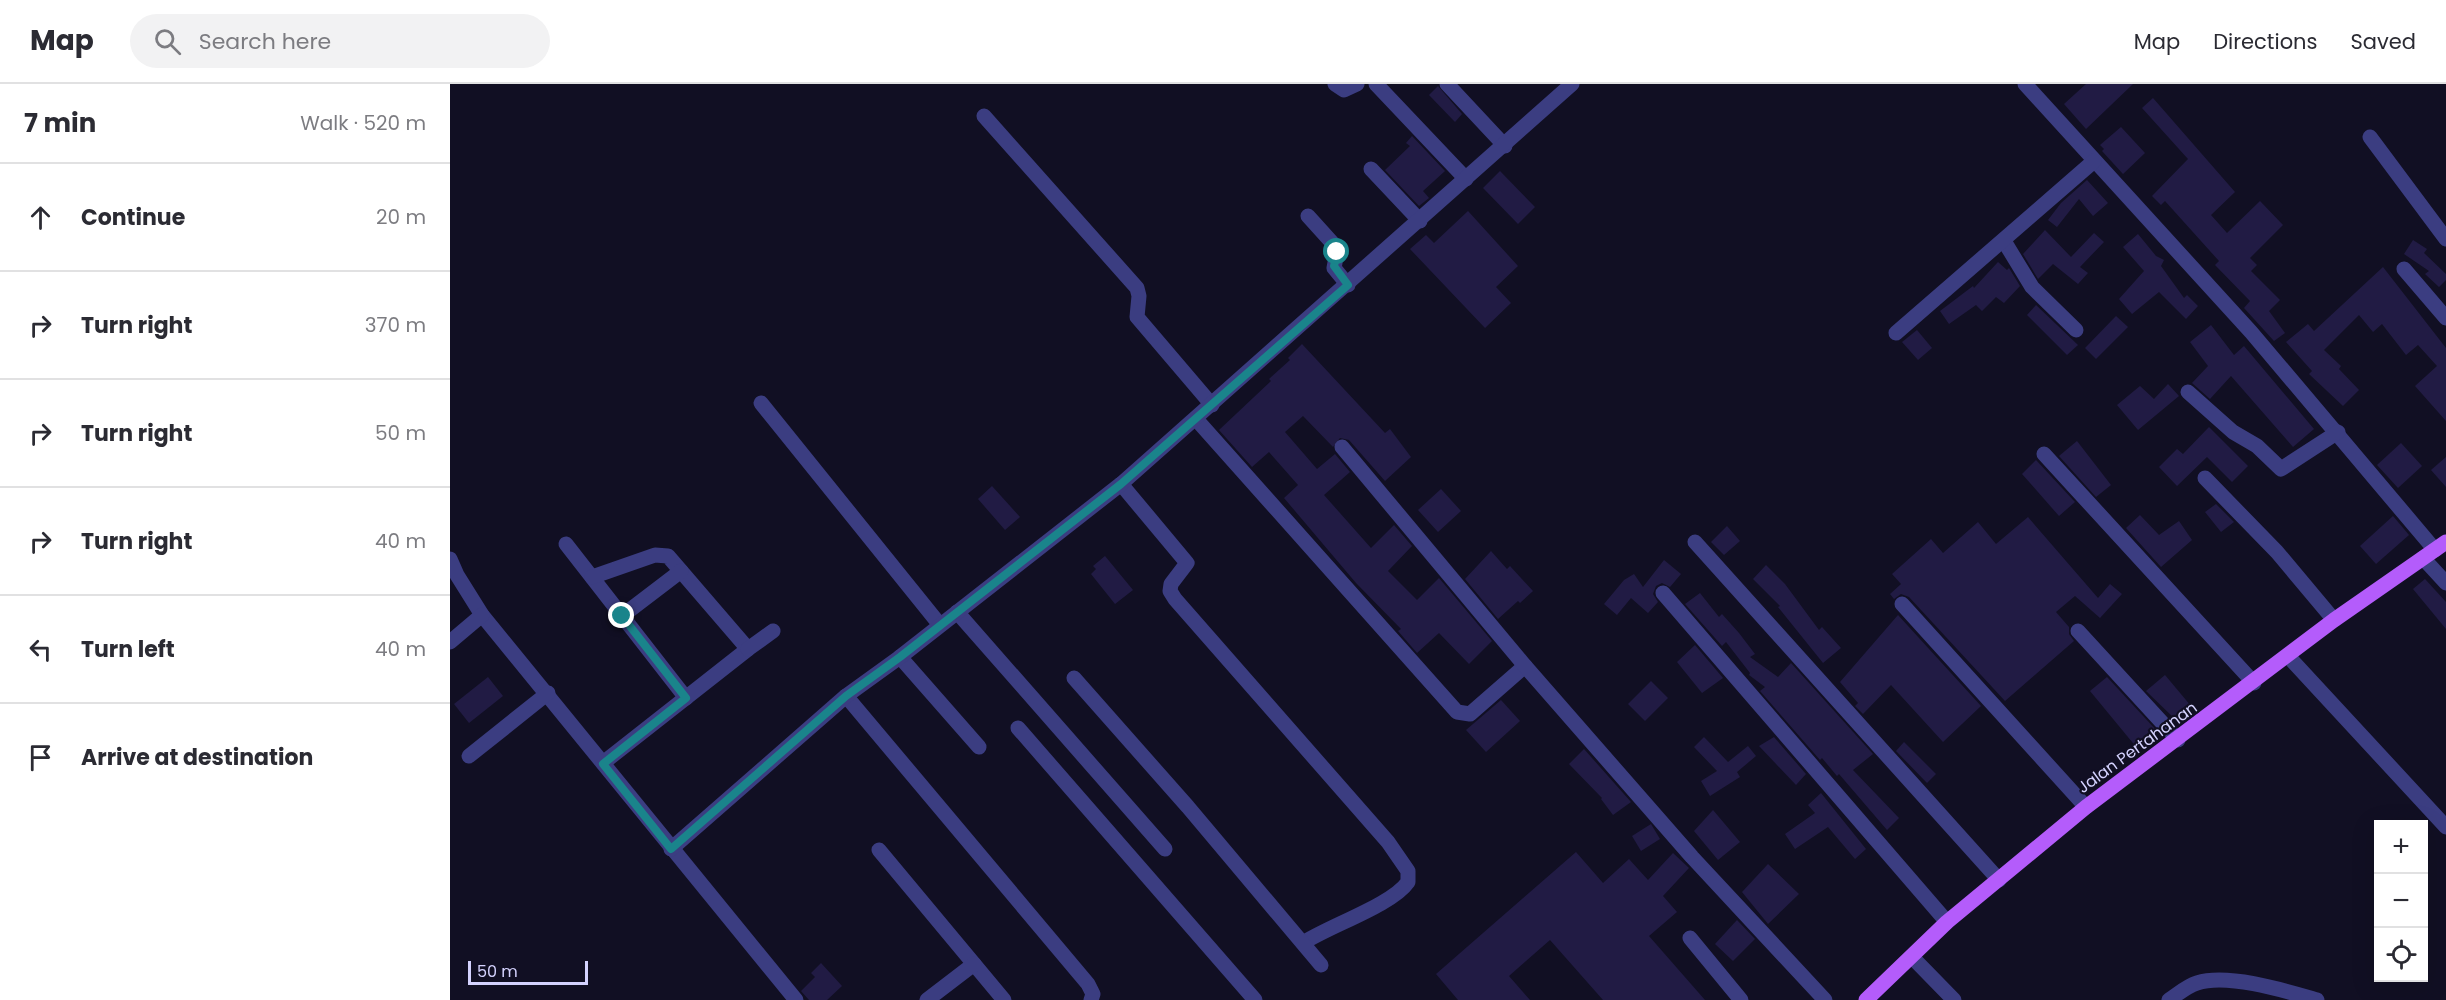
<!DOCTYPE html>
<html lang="en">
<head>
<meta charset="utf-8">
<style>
	:root { --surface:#fff; --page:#f2f2f3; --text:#2b2b33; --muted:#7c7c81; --line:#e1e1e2 }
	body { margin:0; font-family:Poppins,sans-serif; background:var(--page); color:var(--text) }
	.controls { position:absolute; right:18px; bottom:18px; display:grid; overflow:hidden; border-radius:0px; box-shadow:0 6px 24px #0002 }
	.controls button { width:54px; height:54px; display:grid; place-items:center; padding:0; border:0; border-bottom:2px solid var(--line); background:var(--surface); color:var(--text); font:30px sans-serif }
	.scale { position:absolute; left:18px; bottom:15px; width:120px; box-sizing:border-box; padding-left:6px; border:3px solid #d4d2fe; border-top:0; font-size:16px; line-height:21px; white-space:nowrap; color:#d4d2fe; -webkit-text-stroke:4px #110f23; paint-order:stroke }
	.stop { position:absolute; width:18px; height:18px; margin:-14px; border:4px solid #1a848b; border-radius:50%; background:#fff }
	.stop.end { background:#1a848b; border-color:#fff; box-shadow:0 2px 6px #0008 }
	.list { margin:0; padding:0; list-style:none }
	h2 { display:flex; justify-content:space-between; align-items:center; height:78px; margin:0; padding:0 24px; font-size:26px }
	h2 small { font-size:20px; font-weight:400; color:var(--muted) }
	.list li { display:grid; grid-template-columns:39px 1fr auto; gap:18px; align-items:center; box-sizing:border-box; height:108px; padding:0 24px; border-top:2px solid var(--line) }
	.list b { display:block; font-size:22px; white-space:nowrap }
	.list em { font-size:20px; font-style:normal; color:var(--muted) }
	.icon { flex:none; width:33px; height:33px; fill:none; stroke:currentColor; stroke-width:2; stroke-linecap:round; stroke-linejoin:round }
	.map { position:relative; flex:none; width:1996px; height:916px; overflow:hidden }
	header { display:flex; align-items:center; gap:36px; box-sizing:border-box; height:84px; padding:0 30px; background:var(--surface); border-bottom:2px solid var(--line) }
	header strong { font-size:28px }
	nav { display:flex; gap:33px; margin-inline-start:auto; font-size:21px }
	.search { width:420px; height:54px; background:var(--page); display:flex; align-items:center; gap:15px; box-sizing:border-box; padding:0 21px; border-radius:33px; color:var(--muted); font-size:22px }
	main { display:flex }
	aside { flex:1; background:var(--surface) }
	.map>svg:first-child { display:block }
	.building { fill:#211b44 }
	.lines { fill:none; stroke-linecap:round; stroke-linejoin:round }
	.minor { stroke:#3b3d81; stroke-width:15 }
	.major { stroke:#b45cfb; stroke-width:15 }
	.route { stroke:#1a848b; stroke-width:8 }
	.labels { text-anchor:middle; stroke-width:4.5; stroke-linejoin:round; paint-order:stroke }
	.street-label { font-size:16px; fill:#d4d2fe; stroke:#110f23 }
</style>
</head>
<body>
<header>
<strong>Map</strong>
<div class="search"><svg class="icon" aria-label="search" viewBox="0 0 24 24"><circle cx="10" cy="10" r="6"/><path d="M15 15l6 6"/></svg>Search here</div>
<nav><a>Map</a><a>Directions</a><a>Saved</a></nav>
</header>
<main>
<aside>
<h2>7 min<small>Walk · 520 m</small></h2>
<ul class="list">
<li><svg class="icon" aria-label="ahead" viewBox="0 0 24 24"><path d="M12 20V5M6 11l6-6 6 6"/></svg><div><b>Continue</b></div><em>20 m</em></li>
<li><svg class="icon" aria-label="right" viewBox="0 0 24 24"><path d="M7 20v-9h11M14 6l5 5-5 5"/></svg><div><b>Turn right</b></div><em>370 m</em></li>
<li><svg class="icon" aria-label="right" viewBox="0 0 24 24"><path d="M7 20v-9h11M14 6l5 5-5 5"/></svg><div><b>Turn right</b></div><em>50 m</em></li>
<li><svg class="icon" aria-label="right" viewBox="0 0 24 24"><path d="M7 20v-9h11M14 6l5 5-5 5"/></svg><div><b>Turn right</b></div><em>40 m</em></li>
<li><svg class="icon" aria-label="left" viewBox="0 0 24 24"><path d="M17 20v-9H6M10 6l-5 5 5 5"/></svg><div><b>Turn left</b></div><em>40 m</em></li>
<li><svg class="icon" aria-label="arrive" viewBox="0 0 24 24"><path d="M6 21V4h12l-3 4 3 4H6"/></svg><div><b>Arrive at destination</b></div></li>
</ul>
</aside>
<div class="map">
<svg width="1996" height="916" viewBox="0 0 1996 916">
	<rect width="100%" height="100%" fill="#110f23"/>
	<g class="building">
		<polygon points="1636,0 1683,0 1636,45 1614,20"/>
		<polygon points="988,2 1012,30 1005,38 979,11"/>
		<polygon points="1703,14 1785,108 1761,131 1777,149 1810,117 1833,141 1800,174 1807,181 1801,187 1830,216 1819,227 1835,249 1824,257 1794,224 1800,217 1765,181 1769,177 1715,117 1711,121 1702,112 1738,75 1692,24"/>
		<polygon points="1671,43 1695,69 1673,90 1652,67 1654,65 1650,61"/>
		<polygon points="962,52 995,87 973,107 979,114 969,122 935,86 960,62 956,59"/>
		<polygon points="1050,87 1085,123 1068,140 1033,104"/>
		<polygon points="1637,96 1658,119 1643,132 1629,115 1607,143 1598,136 1611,119"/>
		<polygon points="1018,127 1068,182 1046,203 1061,219 1035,244 960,165 976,151 984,159"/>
		<polygon points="1595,146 1621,173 1644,149 1654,158 1630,183 1638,189 1628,200 1603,180 1588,195 1573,170"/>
		<polygon points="1688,150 1706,172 1714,176 1711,182 1734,214 1737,211 1748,222 1736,235 1709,208 1682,230 1669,215 1694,187 1673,163"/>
		<polygon points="1963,156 1977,165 1974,169 1996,190 1996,196 1989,203 1975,190 1979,187 1954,170"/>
		<polygon points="1548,178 1557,186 1559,184 1570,202 1554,219 1546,213 1532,227 1526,221 1499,240 1490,227 1523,202 1524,204"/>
		<polygon points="1933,183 1996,264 1996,337 1965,302 1987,282 1968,261 1956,271 1932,240 1923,248 1909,231 1874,266 1891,282 1889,285 1909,306 1893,322 1859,290 1862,287 1836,258 1858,240 1864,247"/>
		<polygon points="1586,221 1628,261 1617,271 1577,231"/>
		<polygon points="1666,232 1678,243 1646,275 1635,264"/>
		<polygon points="1761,241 1784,271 1794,262 1864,345 1843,363 1781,292 1760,315 1742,299 1758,282 1740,258"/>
		<polygon points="1467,246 1482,264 1468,276 1452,258"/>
		<polygon points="852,260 935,349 940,345 961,373 935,397 899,356 890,354 883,363 853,332 835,348 867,385 885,370 900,388 874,411 921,464 944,441 962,462 938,487 967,516 989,494 1042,557 1019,580 989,549 967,569 948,547 951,545 906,499 834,414 848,401 819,368 802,383 769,346 821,297 819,295 840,276 838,274"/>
		<polygon points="1718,300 1729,312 1688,346 1667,321 1690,302 1704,315"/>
		<polygon points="1759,343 1798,382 1782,398 1757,373 1727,402 1709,383 1727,365 1733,370"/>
		<polygon points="1627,357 1661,401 1646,413 1609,372"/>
		<polygon points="1951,359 1972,382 1948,404 1927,381"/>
		<polygon points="1996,373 1996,403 1981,386"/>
		<polygon points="1586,376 1625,418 1609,432 1572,390"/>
		<polygon points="542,402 570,433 555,446 528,415"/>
		<polygon points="991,405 1011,427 988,448 968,426"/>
		<polygon points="1766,420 1784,438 1771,448 1755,428"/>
		<polygon points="1690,431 1709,451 1729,437 1742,456 1711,483 1676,444"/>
		<polygon points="1943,432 1959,451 1926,480 1910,462"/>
		<polygon points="1578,433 1648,514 1660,500 1672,510 1650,534 1625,512 1606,528 1619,543 1619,550 1624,557 1555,617 1459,513 1451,510 1444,515 1440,510 1451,500 1442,490 1481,455 1493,469 1528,438 1546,460"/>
		<polygon points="1277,442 1290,457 1274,471 1261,458"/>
		<polygon points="1041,467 1057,485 1060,482 1083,507 1070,519 1068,517 1048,535 1015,495"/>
		<polygon points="655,472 683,506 665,520 641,490 646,485 643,482"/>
		<polygon points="1214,476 1231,490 1220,503 1212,499 1206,502 1203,510 1208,518 1198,529 1181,514 1167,531 1154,520 1174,496 1184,490 1193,503"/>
		<polygon points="1316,481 1335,500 1369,546 1372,543 1391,564 1373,579 1328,523 1330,522 1303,495"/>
		<polygon points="1975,495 1996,518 1996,545 1963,505"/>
		<polygon points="1250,509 1269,533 1272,530 1289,549 1305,570 1300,573 1328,593 1341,579 1423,670 1403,686 1449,734 1437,746 1389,690 1387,692 1372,674 1370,676 1310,607 1315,603 1299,591 1300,589 1276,558 1272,562 1235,520"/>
		<polygon points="1448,531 1531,622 1493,658 1441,601 1413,630 1405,622 1408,619 1390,598"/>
		<polygon points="1245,561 1273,594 1252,609 1227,578"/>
		<polygon points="1715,591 1741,622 1725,635 1696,607"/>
		<polygon points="38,593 53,612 19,639 4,620"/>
		<polygon points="1657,593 1707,647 1687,664 1640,607"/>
		<polygon points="1201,597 1218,614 1195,637 1178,620"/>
		<polygon points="1051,616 1070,637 1036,668 1016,646"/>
		<polygon points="1254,653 1278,678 1298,662 1306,672 1287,688 1290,693 1260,712 1251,697 1267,687 1244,663"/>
		<polygon points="1324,653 1356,690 1346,701 1309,662"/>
		<polygon points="1454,658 1486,690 1477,699 1446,667"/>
		<polygon points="1134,665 1181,718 1163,731 1151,715 1152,714 1119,680"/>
		<polygon points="1371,709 1416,765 1405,775 1378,743 1345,765 1335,750 1365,729 1358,721"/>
		<polygon points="1263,726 1290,758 1268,776 1244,747"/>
		<polygon points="1201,740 1210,755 1191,767 1182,752"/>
		<polygon points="1126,768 1153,799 1179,775 1198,796 1223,769 1239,784 1213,812 1227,828 1199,852 1255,916 1153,916 1100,856 1059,892 1080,916 1008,916 986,890"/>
		<polygon points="1318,780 1349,810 1318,840 1292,808"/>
		<polygon points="1287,836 1305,855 1283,877 1265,860"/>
		<polygon points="371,879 392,902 377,916 359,916 351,907 365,893 361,889"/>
	</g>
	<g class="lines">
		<g class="minor">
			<polyline points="885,0 894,6 907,0"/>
			<polyline points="926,0 1016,95"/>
			<polyline points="997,0 1055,62"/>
			<polyline points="1575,0 1801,248 1985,466"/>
			<polyline points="534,32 687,204 689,212 687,233 762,321"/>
			<polyline points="1920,53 1996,155"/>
			<polyline points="921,85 970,137"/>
			<polyline points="858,132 886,163 887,168 884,184 898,201"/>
			<polyline points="1554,157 1582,203 1626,246"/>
			<polyline points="1954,185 1996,234"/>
			<polyline points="1446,249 1644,77"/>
			<polyline points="1738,308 1783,348 1807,362 1831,385 1888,348"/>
			<polyline points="311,319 490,541"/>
			<polyline points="746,335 1007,628 1020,630 1075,582"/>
			<polyline points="892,363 1075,582 1242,773 1375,916"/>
			<polyline points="1594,370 1804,599"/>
			<polyline points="1755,394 1827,468 1884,536"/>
			<path d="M671,400L737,479L721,500L720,507L725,515L938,758L958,787V798C942,821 881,841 853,859"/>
			<polyline points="1245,458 1549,796"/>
			<polyline points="116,460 236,614"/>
			<polyline points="1973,474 1996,499"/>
			<polyline points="0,475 7,491 32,531 346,916"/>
			<polyline points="142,493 205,471 218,472 298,565 153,679"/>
			<polyline points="1213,509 1497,838"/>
			<polyline points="1452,520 1636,723"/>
			<polyline points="507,528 715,765"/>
			<polyline points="172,532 231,487"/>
			<polyline points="1628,547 1728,656"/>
			<polyline points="0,558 32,531"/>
			<polyline points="298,565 323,547"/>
			<polyline points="1838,572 1996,743"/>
			<polyline points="450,573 529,663"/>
			<polyline points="624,594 738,723 871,881"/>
			<polyline points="396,612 638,900 643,910 641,916"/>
			<polyline points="568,644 805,916"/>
			<polyline points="19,672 98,609"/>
			<polyline points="221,765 396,612 450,573 671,400 1122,0"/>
			<polyline points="429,766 554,916"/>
			<polyline points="1240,854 1291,916"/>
			<polyline points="1462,873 1504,916"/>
			<polyline points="477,916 524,880"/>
			<path d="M1719,916C1728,910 1737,902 1747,899C1778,889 1836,907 1867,916"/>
		</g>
		<polyline class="major" points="1416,916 1497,838 1636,723 1884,536 1996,458"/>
	</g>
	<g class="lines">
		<polyline class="route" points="172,532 236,614 153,680 221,765 396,612 450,573 671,400 898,201 884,182 887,168"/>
	</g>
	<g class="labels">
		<g class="street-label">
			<text transform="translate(1687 663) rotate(-36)" y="6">Jalan Pertahanan</text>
		</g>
	</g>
</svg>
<div class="controls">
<button>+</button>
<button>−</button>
<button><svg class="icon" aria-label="locate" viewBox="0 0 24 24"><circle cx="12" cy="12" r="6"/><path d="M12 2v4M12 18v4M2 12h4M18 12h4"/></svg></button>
</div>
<div class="scale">50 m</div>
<div class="stop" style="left:887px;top:168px"></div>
<div class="stop end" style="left:172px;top:532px"></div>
</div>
</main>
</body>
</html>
